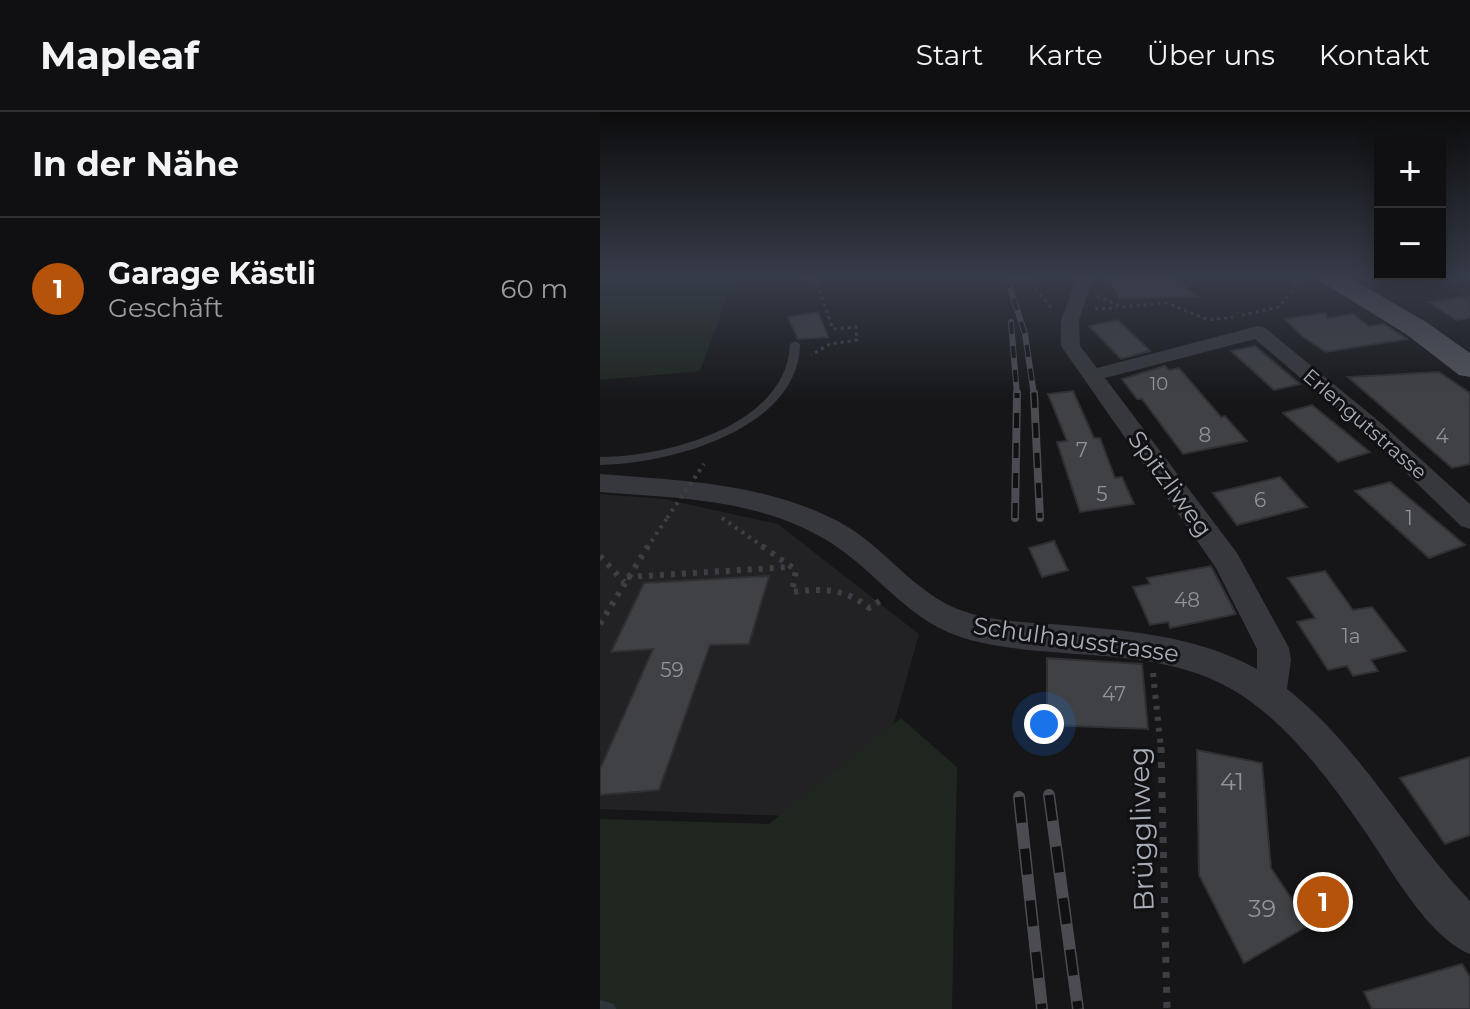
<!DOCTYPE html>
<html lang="de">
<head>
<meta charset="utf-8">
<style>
	:root { --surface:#101012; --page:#1e1e20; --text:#f1f3f6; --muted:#9c9d9f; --line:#303032; --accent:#b45309 }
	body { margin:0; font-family:Montserrat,sans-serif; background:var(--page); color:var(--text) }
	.controls { position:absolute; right:24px; top:24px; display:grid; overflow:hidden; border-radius:0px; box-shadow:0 4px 20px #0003 }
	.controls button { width:72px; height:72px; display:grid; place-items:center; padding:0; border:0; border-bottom:2px solid var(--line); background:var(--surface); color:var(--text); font:40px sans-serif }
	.you { position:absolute; left:444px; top:612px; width:28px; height:28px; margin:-20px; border:6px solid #fff; border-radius:50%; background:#1a73e8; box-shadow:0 0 0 12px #1a73e833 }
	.badge { display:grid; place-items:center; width:52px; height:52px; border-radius:50%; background:var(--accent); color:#fff; font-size:26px; font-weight:700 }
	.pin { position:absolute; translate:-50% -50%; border:4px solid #fff; box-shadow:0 2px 8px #0006 }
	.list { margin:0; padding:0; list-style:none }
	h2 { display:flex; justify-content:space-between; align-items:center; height:104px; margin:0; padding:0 32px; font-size:34px }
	h2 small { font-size:26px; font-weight:400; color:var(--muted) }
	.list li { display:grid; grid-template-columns:52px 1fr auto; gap:24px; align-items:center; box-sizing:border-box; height:144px; padding:0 32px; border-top:2px solid var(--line) }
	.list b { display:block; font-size:30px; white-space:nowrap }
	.list p { margin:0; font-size:26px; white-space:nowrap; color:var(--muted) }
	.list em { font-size:26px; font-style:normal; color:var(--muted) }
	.map { position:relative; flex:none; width:870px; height:897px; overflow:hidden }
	header { display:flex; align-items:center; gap:48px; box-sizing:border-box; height:112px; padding:0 40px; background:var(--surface); border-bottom:2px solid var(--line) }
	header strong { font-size:38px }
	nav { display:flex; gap:44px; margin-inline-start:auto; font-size:28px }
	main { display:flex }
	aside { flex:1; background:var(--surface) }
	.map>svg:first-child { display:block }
	.built { fill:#222225 }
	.green { fill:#1e261f }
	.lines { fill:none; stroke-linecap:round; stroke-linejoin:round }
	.stream { stroke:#2c353c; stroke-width:12 }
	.building { fill:#404145; stroke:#303034; stroke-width:2 }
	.path-far3 { stroke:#3d3f44; stroke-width:3; stroke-dasharray:3 4; stroke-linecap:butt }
	.path-far2 { stroke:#3d3f44; stroke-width:4; stroke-dasharray:3 5; stroke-linecap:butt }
	.path-far1 { stroke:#3d3f44; stroke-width:6; stroke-dasharray:4 7; stroke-linecap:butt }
	.path { stroke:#3d3f44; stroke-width:7; stroke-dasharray:6 9; stroke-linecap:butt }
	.service { fill:#37383d; fill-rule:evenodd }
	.minor { fill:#37383d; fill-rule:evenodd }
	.primary { fill:#53555c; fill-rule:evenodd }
	.rail-far2-casing { stroke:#4a4c52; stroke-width:6 }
	.rail-far1-casing { stroke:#4a4c52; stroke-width:8 }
	.rail-casing { stroke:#4a4c52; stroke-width:12 }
	.rail-far2 { stroke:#111113; stroke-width:4; stroke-dasharray:12; stroke-linecap:butt }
	.rail-far1 { stroke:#111113; stroke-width:5; stroke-dasharray:15; stroke-linecap:butt }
	.rail { stroke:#111113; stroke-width:9; stroke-dasharray:26; stroke-linecap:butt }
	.path-bridge { stroke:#3d3f44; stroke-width:4; stroke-dasharray:3 5; stroke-linecap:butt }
	.labels { text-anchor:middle; stroke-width:6; stroke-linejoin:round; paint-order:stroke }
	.far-number-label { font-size:18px; fill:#8e929b }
	.far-street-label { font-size:20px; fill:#a8adb8; stroke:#111113 }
	.number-label { font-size:20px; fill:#8e929b }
	.street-label { font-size:24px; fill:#a8adb8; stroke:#111113 }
	.near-number-label { font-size:24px; fill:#8e929b }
	.near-street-label { font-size:28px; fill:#a8adb8; stroke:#111113 }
</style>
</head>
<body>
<header>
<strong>Mapleaf</strong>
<nav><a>Start</a><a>Karte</a><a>Über uns</a><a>Kontakt</a></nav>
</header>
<main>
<aside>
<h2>In der Nähe<small></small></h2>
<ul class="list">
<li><span class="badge">1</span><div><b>Garage Kästli</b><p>Geschäft</p></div><em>60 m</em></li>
</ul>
</aside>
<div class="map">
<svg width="870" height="897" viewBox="0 0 870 897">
	<rect width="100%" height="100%" fill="#161618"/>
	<polygon class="built" points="0,382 64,387 178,412 319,522 267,707 0,697"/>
	<g class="green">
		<polygon points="0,164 135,164 100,259 0,268"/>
		<polygon points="301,606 357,655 352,897 0,897 0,707 169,712"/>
	</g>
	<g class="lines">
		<polyline class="stream" points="0,894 10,897"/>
	</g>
	<g class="building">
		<polygon points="507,164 573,164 597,184 520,187"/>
		<polygon points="870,184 870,206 856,208 829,190"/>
		<polygon points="218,200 228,225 198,227 188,205"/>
		<polygon points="726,201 727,206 753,202 768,214 784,212 807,227 726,240 702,224 685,207"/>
		<polygon points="518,208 550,239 521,247 489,214"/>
		<polygon points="655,234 700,272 674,278 631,239"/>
		<polygon points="565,254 569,258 579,256 621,305 625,304 647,329 583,342 542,287 537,287 522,267"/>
		<polygon points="839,260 870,281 870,352 852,356 748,265"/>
		<polygon points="473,279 494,326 500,326 515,366 522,365 534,392 480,400 457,330 467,329 448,282"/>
		<polygon points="712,293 770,340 738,350 683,301"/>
		<polygon points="680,365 707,395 637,413 613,381"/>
		<polygon points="790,370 865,433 829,446 755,379"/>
		<polygon points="454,429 468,458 442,465 429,436"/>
		<polygon points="611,454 636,502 570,516 568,510 550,513 533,475 550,472 547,466"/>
		<polygon points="725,459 753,498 772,495 806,539 771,548 778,559 753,564 747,554 728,558 697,510 715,506 688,466"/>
		<polygon points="169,464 149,532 110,533 59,678 0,683 0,657 53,537 11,540 44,471"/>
		<polygon points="447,546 542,552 548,617 447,613"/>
		<polygon points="597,638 662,651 671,756 709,813 644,851 599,763"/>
		<polygon points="870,645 870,723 845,732 800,666"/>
		<polygon points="862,852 870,865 870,897 772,897 764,880"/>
	</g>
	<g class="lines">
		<g class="path-far3">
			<polyline points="178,164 215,167 233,217 256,215 257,228 230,232 211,243"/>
			<polyline points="388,164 393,169"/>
			<polyline points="413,168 427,166 453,198"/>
			<polyline points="497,184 522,195 567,191 609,208 633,205"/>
			<polyline points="495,197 517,196"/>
			<polyline points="642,203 679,195 701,166 697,164"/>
		</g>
		<g class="path-far2">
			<polyline points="122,406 165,436"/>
			<polyline points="47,436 67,406"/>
		</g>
		<g class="path-far1">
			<path d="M162,434L196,458L192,480C221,476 245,476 269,496L281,488"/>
			<polyline points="0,444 24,470"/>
			<polyline points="27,465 190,455"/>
			<polyline points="0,512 48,434"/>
			<polyline points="553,561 561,637"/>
		</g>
		<polyline class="path" points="561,635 567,897"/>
		<path class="service" d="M195,229L200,232C199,318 69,352 0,353V345C66,345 187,314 190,232Z"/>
		<path class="minor" d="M478,164H494L479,208L480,234L497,256L658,214L665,216L781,311L870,392V417L861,414L765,321L655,227L505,266L637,441L689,536L691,548L687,577C762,636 805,721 870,789V842C826,824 789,753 762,715C730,669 695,622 650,589C568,529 463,552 370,528C306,510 280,461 228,429C160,387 77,386 0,380V362C84,369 174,371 248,415C289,440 319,486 366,500C393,509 423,510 451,512C522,518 593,522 657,557V537L616,456L461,234V208Z"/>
		<polygon class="primary" points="716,164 747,164 826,210 870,241 870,265 859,263 806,222 720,169"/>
		<g class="rail-far2-casing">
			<g id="rail-far2">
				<polyline points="406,164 425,222 434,283"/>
				<polyline points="411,210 417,283"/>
			</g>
		</g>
		<g class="rail-far1-casing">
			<g id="rail-far1">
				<polyline points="434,281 440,406"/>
				<polyline points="415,406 417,281"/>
			</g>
		</g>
		<g class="rail-casing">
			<g id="rail">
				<polyline points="449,683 478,897"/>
				<polyline points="419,685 442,897"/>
			</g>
		</g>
		<use href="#rail-far2" class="rail-far2"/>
		<use href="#rail-far1" class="rail-far1"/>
		<use href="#rail" class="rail"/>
		<polyline class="path-bridge" points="67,406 104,352"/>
	</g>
	<linearGradient id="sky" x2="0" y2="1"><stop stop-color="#0c0c0d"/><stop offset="0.57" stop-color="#363c48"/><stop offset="1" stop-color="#363c48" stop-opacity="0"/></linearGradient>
	<rect width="870" height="290" fill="url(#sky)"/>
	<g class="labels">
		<g class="far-number-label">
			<text x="559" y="278">10</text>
		</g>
		<g class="far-street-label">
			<text transform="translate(765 312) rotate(41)" y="7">Erlengutstrasse</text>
		</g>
		<g class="number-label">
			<text x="605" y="330">8</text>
			<text x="842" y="331">4</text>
			<text x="482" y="345">7</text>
			<text x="502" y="389">5</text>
			<text x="660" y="395">6</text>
			<text x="809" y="413">1</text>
			<text x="587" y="495">48</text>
			<text x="751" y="531">1a</text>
			<text x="72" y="565">59</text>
			<text x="514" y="589">47</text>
		</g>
		<g class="street-label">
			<text transform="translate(570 372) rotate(54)" y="8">Spitzliweg</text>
			<text transform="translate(476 528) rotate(8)" y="8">Schulhausstrasse</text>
		</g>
		<g class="near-number-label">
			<text x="632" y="678">41</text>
			<text x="662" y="805">39</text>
		</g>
		<g class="near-street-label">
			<text transform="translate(541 717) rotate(-92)" y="10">Brüggliweg</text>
		</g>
	</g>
</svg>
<div class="controls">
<button>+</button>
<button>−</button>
</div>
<div class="you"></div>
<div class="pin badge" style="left:723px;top:790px">1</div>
</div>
</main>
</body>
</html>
